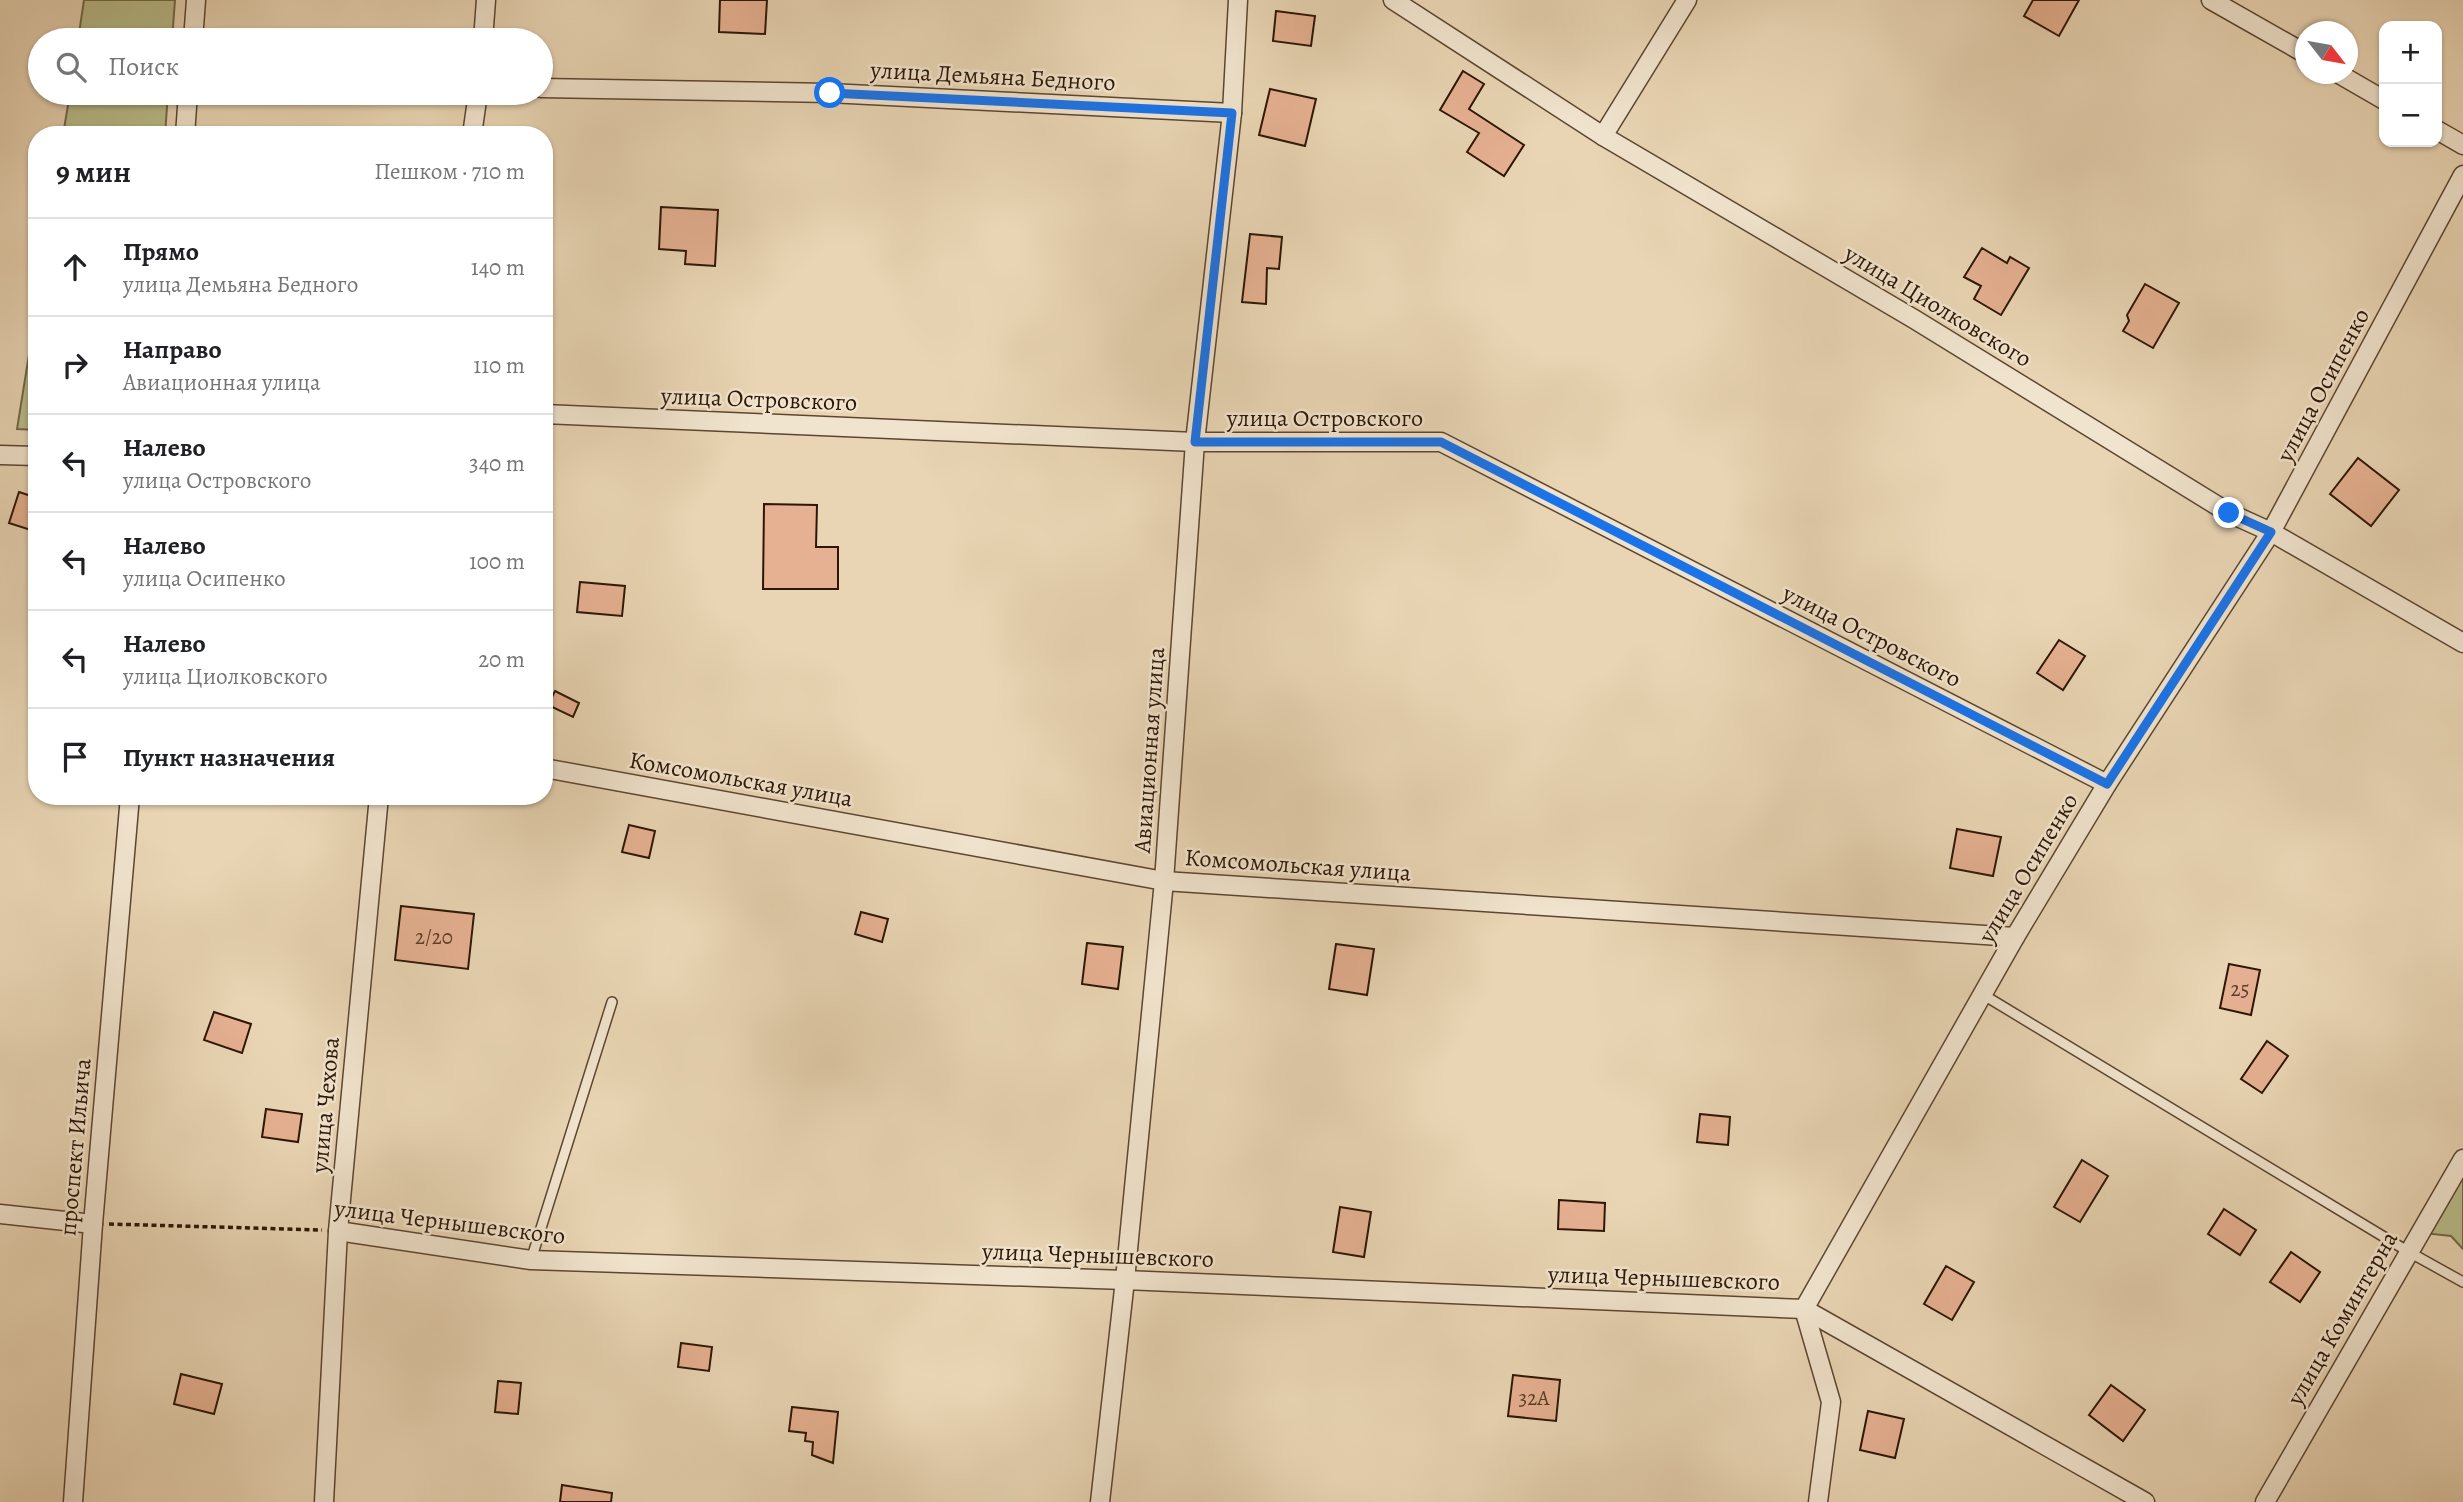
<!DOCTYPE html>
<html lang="ru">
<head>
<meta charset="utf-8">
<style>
	:root { --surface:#fff; --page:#f6f6f6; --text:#202124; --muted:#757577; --line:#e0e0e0 }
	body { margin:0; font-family:Alegreya,serif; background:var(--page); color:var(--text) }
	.controls { position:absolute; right:21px; top:21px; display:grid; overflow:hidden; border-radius:14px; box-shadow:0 2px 5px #0004 }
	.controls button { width:63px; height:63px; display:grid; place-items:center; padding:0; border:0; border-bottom:2px solid var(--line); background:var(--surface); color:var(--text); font:35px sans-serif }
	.compass { position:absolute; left:2295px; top:21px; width:63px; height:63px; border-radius:50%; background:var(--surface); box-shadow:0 2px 5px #0004; rotate:121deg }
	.stop { position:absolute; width:21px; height:21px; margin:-16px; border:5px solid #1a73e8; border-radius:50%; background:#fff }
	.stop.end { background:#1a73e8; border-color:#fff; box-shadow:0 2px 7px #0008 }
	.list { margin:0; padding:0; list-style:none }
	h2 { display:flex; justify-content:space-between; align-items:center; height:91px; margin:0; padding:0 28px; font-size:30px }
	h2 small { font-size:23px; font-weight:400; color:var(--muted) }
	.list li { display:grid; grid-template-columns:46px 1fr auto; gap:21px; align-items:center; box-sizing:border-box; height:98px; padding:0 28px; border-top:2px solid var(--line) }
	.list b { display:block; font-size:26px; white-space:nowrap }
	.list p { margin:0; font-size:23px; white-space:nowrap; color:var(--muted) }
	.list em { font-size:23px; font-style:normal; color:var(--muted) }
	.icon { flex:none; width:38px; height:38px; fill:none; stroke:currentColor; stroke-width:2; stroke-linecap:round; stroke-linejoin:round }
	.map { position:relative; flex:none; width:2463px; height:1502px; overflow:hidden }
	.search { position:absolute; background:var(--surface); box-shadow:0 2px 5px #0004; left:28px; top:28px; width:525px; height:77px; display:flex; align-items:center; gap:18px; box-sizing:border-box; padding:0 24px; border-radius:38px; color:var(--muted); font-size:26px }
	.panel { position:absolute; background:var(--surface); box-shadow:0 2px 5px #0004; left:28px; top:126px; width:525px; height:679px; border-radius:28px }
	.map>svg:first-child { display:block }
	.green { fill:#b9bd8b; stroke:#736a48; stroke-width:2 }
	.building { fill:#e6b192; stroke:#2d1605; stroke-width:2 }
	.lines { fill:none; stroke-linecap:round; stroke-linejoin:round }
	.lane-casing { stroke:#5c4631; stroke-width:12 }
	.street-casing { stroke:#5c4631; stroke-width:21 }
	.path { stroke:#2d1605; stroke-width:3.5; stroke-dasharray:5 3.5; stroke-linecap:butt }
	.lane { stroke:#f1e4ce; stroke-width:9 }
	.street { stroke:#f1e4ce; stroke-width:18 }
	.route { stroke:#1a73e8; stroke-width:9 }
	.labels { text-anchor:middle; stroke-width:5; stroke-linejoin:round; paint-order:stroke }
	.number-label { font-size:21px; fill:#5b3d28 }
	.street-label { font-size:24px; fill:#2d1605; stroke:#f1e4ce }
</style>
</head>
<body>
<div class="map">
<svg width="2463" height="1502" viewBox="0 0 2463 1502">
	<rect width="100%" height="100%" fill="#e9d5b4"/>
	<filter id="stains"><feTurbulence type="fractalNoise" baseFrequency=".00286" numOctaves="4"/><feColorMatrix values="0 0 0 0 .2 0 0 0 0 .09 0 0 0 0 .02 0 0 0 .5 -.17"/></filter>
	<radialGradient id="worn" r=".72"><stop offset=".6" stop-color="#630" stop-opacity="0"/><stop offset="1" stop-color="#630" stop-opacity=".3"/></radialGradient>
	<g class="green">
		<polygon points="84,0 175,0 172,40 78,40"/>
		<polygon points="70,93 168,93 165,135 63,135"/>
		<polygon points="37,305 37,430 17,429"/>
		<polygon points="2463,1169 2463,1249 2451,1236 2423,1233"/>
	</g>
	<g class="building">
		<polygon points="720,0 767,0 765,34 719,32"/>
		<polygon points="2033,0 2079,0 2059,36 2024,16"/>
		<polygon points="1276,11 1315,16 1311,46 1273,41"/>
		<polygon points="1463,71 1484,84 1469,109 1524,145 1504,176 1467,152 1479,133 1440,110"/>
		<polygon points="1270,89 1316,99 1305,146 1259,135"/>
		<polygon points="661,207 718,210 715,266 685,264 686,251 659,249"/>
		<polygon points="1250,234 1282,237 1279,269 1267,268 1266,304 1242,302"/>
		<polygon points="1982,248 2007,263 2010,257 2029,268 2001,315 1974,299 1981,286 1964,277"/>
		<polygon points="2145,284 2179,303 2153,348 2123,331 2129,321 2127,315"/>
		<polygon points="2358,458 2399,490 2371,526 2330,494"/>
		<polygon points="19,492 37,498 37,532 9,523"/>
		<polygon points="764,504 817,505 816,547 838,547 838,589 763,589"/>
		<polygon points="580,582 625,586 622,616 577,612"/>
		<polygon points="2059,640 2085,656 2063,690 2037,673"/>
		<polygon points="555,691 579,703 573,717 548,705"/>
		<polygon points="629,825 655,831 649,858 622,852"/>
		<polygon points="1957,829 2001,837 1993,876 1950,868"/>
		<polygon points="401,906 474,914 468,969 395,960"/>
		<polygon points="861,912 888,919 882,942 855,934"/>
		<polygon points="1087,943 1123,947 1118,989 1082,984"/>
		<polygon points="1336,944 1374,949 1367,995 1329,989"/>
		<polygon points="2229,964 2260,970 2251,1015 2220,1008"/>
		<polygon points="214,1012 251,1024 242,1053 204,1040"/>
		<polygon points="2267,1041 2288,1056 2262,1093 2241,1079"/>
		<polygon points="266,1109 302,1114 298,1142 262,1137"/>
		<polygon points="1700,1114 1730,1117 1728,1145 1697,1142"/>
		<polygon points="2082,1160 2108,1176 2080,1222 2054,1207"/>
		<polygon points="1559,1200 1605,1203 1604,1231 1558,1229"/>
		<polygon points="1340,1207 1371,1212 1364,1257 1333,1252"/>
		<polygon points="2224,1209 2256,1230 2240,1255 2208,1234"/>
		<polygon points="2291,1252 2320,1272 2300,1302 2270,1282"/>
		<polygon points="1946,1266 1974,1282 1952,1320 1924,1304"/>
		<polygon points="681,1343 712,1347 709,1371 678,1367"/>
		<polygon points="181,1374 222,1384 214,1414 174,1404"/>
		<polygon points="1513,1375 1560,1380 1556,1421 1508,1416"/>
		<polygon points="498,1381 521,1383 518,1414 495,1412"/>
		<polygon points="2111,1385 2145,1410 2123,1441 2089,1415"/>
		<polygon points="792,1407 838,1412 833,1463 812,1455 813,1442 805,1441 806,1433 789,1431"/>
		<polygon points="1868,1411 1904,1419 1895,1458 1860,1450"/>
		<polygon points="562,1485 612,1493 611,1502 560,1502"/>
	</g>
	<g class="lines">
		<g class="lane-casing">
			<g id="lane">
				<polyline points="1982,994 2409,1252 2463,1282"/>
				<polyline points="531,1260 612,1002"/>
			</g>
		</g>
		<g class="street-casing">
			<g id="street">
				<polyline points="1393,0 1603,136 1914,319 2229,513 2271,532 2463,643"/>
				<polyline points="2211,0 2306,54"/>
				<polyline points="193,40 196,0"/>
				<polyline points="483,40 486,0"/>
				<polyline points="2339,74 2384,100"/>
				<polyline points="541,88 829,93 1232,113"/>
				<polyline points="2437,130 2463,145"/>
				<polyline points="185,135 188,93"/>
				<polyline points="472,135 478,93"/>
				<polyline points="1603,136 1687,0"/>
				<polyline points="544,414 1195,442 1441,442 2107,784"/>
				<polyline points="0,455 37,456"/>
				<polyline points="544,768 1164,881 2015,937"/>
				<polyline points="0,1214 93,1224"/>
				<polyline points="338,1231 531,1260 1125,1280 1804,1309 2145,1502"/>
				<polyline points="73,1502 93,1224 130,796"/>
				<polyline points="324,1502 338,1231 379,796"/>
				<polyline points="1100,1502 1125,1280 1164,881 1195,442 1232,113 1238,0"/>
				<polyline points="1818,1502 1831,1402 1804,1309 2015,937 2107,784 2271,532 2463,175"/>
				<polyline points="2265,1502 2463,1159"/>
			</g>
		</g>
		<polyline class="path" points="109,1224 322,1230"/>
		<use href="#lane" class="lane"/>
		<use href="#street" class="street"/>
	</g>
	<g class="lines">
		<polyline class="route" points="830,93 1232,113 1195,442 1441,442 2107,784 2271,532 2229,513"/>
	</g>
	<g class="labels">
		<g class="number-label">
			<text x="434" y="944">2/20</text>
			<text x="2240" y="996">25</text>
			<text x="1534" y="1405">32А</text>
		</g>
		<g class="street-label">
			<text transform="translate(993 76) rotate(3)" y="8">улица Демьяна Бедного</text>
			<text transform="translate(1938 306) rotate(31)" y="8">улица Циолковского</text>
			<text transform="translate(2323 385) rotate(-62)" y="8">улица Осипенко</text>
			<text transform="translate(759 399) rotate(2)" y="8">улица Островского</text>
			<text x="1325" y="426">улица Островского</text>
			<text transform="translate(1872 636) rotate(27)" y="8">улица Островского</text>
			<text transform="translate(1149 750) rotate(-86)" y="8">Авиационная улица</text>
			<text transform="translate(741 779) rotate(10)" y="8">Комсомольская улица</text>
			<text transform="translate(1298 865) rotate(4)" y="8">Комсомольская улица</text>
			<text transform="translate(2028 868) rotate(-59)" y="8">улица Осипенко</text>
			<text transform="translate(325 1105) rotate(-85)" y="8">улица Чехова</text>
			<text transform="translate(75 1147) rotate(-85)" y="8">проспект Ильича</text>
			<text transform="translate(450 1222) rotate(7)" y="8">улица Чернышевского</text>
			<text transform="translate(1098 1255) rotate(2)" y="8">улица Чернышевского</text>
			<text transform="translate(1664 1278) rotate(2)" y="8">улица Чернышевского</text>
			<text transform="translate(2342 1318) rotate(-60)" y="8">улица Коминтерна</text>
		</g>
	</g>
	<rect width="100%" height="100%" filter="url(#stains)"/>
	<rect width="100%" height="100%" fill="url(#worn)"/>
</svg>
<div class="controls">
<button>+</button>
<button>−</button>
</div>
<svg class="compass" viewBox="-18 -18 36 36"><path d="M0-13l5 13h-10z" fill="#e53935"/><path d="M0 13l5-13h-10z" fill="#757577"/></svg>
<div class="stop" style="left:830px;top:93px"></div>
<div class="stop end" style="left:2229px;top:513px"></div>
<div class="search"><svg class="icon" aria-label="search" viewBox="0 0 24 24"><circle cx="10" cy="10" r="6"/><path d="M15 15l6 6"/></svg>Поиск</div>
<section class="panel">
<h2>9 мин<small>Пешком · 710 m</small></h2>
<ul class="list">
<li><svg class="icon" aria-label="ahead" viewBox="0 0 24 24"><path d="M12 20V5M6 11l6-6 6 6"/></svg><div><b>Прямо</b><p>улица Демьяна Бедного</p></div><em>140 m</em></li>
<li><svg class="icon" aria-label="right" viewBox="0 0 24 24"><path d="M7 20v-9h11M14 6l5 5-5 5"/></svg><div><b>Направо</b><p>Авиационная улица</p></div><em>110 m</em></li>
<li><svg class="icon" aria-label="left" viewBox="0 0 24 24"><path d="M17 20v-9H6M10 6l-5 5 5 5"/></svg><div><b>Налево</b><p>улица Островского</p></div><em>340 m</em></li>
<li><svg class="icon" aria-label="left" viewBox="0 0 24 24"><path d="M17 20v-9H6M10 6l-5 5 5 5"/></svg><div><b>Налево</b><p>улица Осипенко</p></div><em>100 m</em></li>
<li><svg class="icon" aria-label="left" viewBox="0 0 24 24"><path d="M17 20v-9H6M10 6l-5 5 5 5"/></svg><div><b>Налево</b><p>улица Циолковского</p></div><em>20 m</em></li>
<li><svg class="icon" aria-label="arrive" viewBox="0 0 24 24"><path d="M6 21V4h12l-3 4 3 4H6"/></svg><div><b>Пункт назначения</b></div></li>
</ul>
</section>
</div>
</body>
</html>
